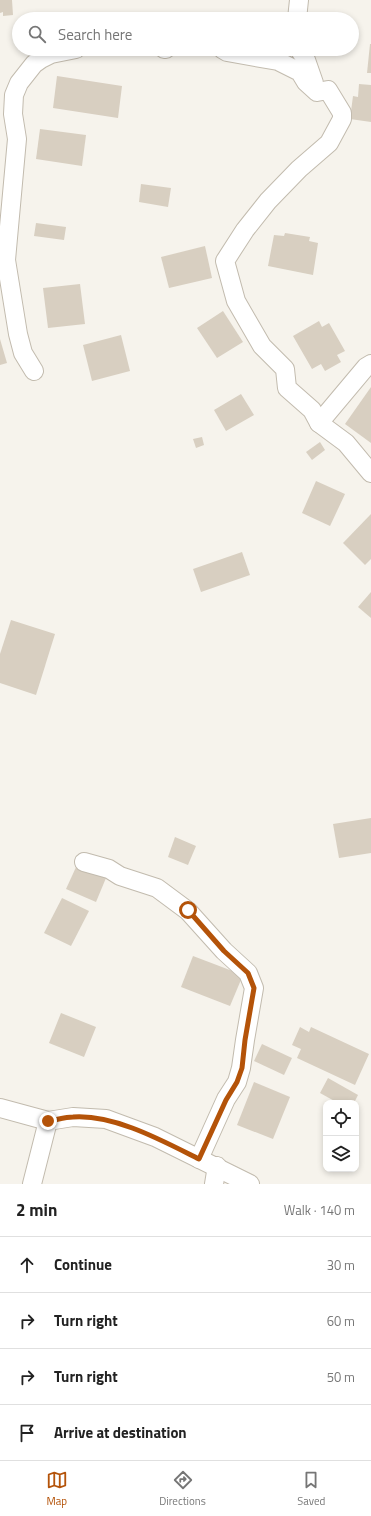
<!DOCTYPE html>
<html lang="en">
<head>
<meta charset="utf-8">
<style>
	:root { --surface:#fff; --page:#f2f2f2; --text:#222; --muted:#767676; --line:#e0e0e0; --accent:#b45309 }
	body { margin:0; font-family:"Titillium Web",sans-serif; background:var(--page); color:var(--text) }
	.controls { position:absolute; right:12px; bottom:12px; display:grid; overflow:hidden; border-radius:8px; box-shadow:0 2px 6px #0003 }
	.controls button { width:36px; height:36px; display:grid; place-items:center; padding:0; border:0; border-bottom:1px solid var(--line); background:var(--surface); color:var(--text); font:20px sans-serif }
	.stop { position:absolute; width:12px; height:12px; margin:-9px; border:3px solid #b45309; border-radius:50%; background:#fff }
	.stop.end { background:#b45309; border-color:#fff; box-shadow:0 1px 4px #0008 }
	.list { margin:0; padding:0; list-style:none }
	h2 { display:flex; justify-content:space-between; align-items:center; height:52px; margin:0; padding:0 16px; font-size:17px }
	h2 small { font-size:13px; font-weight:400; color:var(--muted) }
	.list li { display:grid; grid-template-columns:26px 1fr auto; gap:12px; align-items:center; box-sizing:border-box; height:56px; padding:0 16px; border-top:1px solid var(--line) }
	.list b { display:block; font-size:15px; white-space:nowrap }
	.list em { font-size:13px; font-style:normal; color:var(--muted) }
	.icon { flex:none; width:22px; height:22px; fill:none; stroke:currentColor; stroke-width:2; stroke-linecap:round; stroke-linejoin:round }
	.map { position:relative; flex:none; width:371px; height:1184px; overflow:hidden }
	.search { position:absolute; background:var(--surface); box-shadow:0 2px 6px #0003; left:12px; right:12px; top:12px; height:44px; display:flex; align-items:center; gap:10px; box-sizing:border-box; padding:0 14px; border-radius:22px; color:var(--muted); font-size:15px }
	.sheet { height:276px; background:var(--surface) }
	nav { display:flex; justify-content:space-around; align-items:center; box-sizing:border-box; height:56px; border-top:1px solid var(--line); background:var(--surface); font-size:11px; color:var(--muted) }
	nav a { display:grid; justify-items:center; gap:2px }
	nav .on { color:var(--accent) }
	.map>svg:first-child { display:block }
	.building { fill:#d8cfc1 }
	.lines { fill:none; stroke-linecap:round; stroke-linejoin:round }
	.street-casing { stroke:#c2bbae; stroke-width:20 }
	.street { stroke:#fff; stroke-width:18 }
	.route { stroke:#b45309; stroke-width:5 }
</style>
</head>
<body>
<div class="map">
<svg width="371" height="1184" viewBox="0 0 371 1184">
	<rect width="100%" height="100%" fill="#f6f3ec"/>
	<g class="building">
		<polygon points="0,0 12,0 13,15 3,16 3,12 0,13"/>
		<polygon points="370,44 371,44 371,73 367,73"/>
		<polygon points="57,76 122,86 118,118 53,108"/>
		<polygon points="359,84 371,85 371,122 350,119 353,96 358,97"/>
		<polygon points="40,129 86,135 82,166 36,159"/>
		<polygon points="141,184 171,188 168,207 139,202"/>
		<polygon points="36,223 66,227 64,240 34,236"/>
		<polygon points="285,233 310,237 309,241 318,243 313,275 268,266 274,235 284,236"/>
		<polygon points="205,246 212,278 169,288 161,257"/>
		<polygon points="80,284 85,324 48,328 43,288"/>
		<polygon points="223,311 243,342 217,358 197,328"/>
		<polygon points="319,321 322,327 329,323 345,351 337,355 341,362 325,371 321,364 312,369 293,336"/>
		<polygon points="121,335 130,371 92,381 83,345"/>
		<polygon points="0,339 7,363 0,365"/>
		<polygon points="371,387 371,443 345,424"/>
		<polygon points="241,394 254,415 226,431 214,410"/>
		<polygon points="202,437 204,445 196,448 193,439"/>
		<polygon points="320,442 325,450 312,460 306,452"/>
		<polygon points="316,481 345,494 330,526 302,513"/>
		<polygon points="371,514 371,559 365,565 343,543"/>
		<polygon points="242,552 250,575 201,592 193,569"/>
		<polygon points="371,592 371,618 358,607"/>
		<polygon points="11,620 55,634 36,695 0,683 0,654"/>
		<polygon points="371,818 371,853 339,858 333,824"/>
		<polygon points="175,837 196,846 188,865 168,857"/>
		<polygon points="77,865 106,878 96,902 66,889"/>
		<polygon points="62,898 89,911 71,946 44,933"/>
		<polygon points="193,956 243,975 230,1006 181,987"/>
		<polygon points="61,1013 96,1027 84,1057 49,1043"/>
		<polygon points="300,1027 309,1032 311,1027 369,1054 355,1085 297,1058 301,1049 292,1045"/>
		<polygon points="262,1044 292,1058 284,1075 254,1061"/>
		<polygon points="328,1078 358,1095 354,1103 338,1103 320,1093"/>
		<polygon points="254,1082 290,1097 273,1139 237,1125"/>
	</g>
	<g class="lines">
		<g class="street-casing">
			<g id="street">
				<polyline points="297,19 299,0"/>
				<polyline points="164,49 166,49"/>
				<polyline points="222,49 227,52 278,61 300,72 306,82 317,92 328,90 342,113 342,119 329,143 299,169 268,201 245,230 225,261 236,301 262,346 285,369 287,388 312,410 319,423 346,443 371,473"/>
				<polyline points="299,49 306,60 314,83"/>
				<polyline points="34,371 23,353 18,334 6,260 17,139 13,114 14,95 19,83 34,64 41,59 51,54 76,49"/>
				<polyline points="319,423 366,367 371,364"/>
				<polyline points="84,862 109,869 120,876 157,888 188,911 224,951 248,973 254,988 245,1040 241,1068 237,1082 226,1099 199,1159"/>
				<polyline points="0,1108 48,1121 73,1117 106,1119 155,1137 250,1184"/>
				<polyline points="32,1184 48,1121"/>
				<polyline points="214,1184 217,1166"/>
			</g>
		</g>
		<use href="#street" class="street"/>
	</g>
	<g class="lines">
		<path class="route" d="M48,1121C56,1120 65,1117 73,1117C114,1114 163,1141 199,1159L226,1100L237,1082L242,1068L245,1040L254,988L248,973L224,951L188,910"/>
	</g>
</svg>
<div class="controls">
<button><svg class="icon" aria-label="locate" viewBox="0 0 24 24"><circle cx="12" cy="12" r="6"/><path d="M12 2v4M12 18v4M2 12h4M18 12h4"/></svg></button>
<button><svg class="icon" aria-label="layers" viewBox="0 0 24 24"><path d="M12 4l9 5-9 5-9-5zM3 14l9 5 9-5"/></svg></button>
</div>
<div class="stop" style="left:188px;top:910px"></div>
<div class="stop end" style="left:48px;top:1121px"></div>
<div class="search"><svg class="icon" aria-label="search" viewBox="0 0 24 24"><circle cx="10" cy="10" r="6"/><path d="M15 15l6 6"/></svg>Search here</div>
</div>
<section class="sheet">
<h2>2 min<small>Walk · 140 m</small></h2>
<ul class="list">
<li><svg class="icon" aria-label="ahead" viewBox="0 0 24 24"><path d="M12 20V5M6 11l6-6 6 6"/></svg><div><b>Continue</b></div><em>30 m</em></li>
<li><svg class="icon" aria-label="right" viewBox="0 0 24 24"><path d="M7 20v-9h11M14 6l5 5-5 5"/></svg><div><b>Turn right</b></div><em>60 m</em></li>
<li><svg class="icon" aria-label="right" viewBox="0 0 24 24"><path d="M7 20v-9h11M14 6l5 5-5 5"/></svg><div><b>Turn right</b></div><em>50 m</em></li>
<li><svg class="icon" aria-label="arrive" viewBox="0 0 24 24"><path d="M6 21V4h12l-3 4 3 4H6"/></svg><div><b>Arrive at destination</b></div></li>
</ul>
</section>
<nav>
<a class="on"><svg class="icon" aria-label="map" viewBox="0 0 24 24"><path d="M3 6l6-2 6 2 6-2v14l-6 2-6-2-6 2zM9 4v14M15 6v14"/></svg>Map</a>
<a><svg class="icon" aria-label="directions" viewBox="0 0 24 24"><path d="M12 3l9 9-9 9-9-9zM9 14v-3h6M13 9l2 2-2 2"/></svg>Directions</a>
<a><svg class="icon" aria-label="saved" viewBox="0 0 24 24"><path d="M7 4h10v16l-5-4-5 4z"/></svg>Saved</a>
</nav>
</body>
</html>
